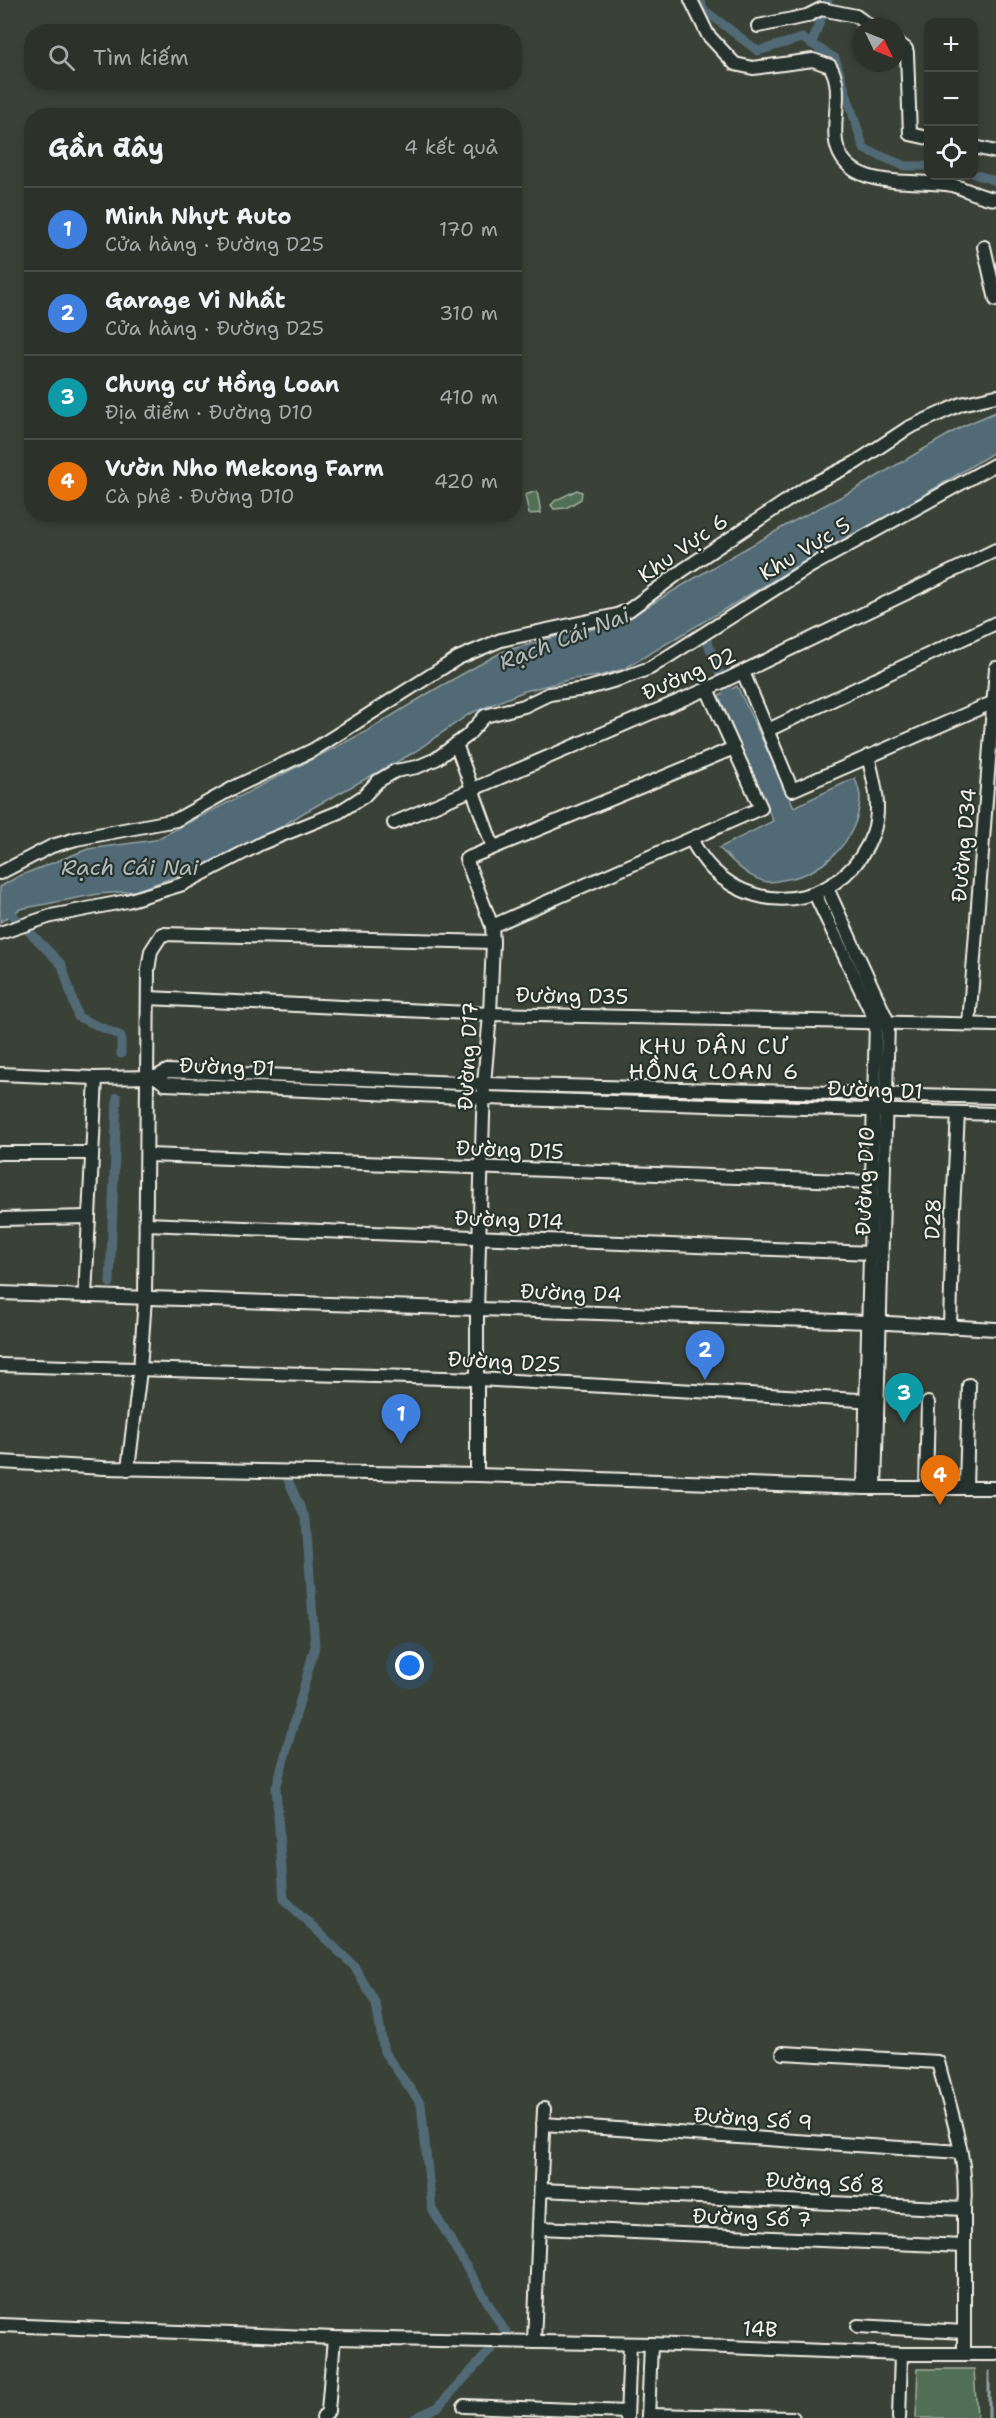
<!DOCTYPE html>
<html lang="vi">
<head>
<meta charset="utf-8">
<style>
	:root { --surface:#2c322a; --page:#383e36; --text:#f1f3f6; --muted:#a6aaa8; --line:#484d47; --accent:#d6ab8b }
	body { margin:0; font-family:"Shantell Sans",sans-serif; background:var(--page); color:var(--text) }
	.controls { position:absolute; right:18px; top:18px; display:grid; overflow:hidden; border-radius:12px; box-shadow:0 3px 9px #0003 }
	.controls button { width:54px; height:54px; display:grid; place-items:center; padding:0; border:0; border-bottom:2px solid var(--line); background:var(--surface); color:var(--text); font:30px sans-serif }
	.compass { position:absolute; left:852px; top:18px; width:54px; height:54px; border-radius:50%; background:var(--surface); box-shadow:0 3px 9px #0003; rotate:133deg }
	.you { position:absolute; left:410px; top:1666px; width:21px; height:21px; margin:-15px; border:4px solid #fff; border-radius:50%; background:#1a73e8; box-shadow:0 0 0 9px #1a73e833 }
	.badge { display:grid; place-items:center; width:39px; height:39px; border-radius:50%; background:var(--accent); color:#fff; font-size:20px; font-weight:700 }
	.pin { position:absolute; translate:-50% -50px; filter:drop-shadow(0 2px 3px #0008) }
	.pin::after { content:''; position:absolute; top:32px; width:21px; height:18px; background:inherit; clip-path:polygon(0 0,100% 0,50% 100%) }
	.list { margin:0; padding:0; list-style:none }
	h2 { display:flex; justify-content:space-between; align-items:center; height:78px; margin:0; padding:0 24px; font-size:26px }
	h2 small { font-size:20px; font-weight:400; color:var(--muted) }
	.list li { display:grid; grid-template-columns:39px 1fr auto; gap:18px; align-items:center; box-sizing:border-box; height:84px; padding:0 24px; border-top:2px solid var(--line) }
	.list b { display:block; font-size:22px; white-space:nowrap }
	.list p { margin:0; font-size:20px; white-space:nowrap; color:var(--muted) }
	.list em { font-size:20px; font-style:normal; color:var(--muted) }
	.icon { flex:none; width:33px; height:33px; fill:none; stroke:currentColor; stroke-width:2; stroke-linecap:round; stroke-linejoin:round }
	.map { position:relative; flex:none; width:996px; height:2418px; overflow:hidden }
	.search { position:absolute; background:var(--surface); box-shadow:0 3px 9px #0003; left:24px; top:24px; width:498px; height:66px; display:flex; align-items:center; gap:15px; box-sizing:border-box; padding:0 21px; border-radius:24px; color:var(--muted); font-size:22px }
	.panel { position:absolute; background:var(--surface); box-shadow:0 3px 9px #0003; left:24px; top:108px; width:498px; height:414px; border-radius:24px }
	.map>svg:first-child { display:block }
	.green { fill:#516e56; stroke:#a2b09f; stroke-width:1.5 }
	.water { fill:#516b76; stroke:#92a1a4; stroke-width:1.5 }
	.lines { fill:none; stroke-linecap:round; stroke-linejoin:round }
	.stream { stroke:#92a1a4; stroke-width:3 }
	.canal { stroke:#516b76; stroke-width:9 }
	.minor-casing { stroke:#f4f1e8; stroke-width:16 }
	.minor { stroke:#26332d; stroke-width:12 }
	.labels { text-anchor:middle; stroke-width:4.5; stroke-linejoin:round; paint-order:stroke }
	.street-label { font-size:21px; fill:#f4f1e8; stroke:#26332d }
	.water-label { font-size:22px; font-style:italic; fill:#b3bbba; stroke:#26332d }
	.neighbourhood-label { font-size:22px; letter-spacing:1.5px; fill:#f4f1e8; stroke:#26332d }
</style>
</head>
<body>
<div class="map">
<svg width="996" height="2418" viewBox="0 0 996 2418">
	<rect width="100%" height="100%" fill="#3a4238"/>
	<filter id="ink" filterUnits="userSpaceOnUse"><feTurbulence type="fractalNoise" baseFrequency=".0167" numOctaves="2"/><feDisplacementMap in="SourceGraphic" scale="12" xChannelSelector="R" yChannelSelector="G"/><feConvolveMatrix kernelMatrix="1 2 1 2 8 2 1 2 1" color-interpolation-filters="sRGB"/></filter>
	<g filter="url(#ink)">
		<g class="green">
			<polygon points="577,490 582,492 581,499 566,508 554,509 551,505 556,500"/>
			<polygon points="537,491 541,513 529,514 525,495"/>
			<polygon points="918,2369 974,2369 977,2418 916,2418"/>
		</g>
		<g class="water">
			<polygon points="996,412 996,451 899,510 824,550 624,669 599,676 572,679 525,691 469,714 413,753 303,813 264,838 205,866 135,891 98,894 20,909 0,922 0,887 19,876 88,849 155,840 367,731 432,691 502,652 558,636 618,624 715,566 792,522 854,490 963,426"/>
			<path d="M737,686L794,807L855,778C857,784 861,793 860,800C857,842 822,875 782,880C778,881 772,882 768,882C748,879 733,861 719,848L773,821L719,696Z"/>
		</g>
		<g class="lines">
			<polyline class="stream" points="989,2372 989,2418"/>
			<g class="canal">
				<polyline points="699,0 704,10 758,51 802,38 835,58 864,149 905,166 928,166"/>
				<polyline points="813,40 828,0"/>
				<polyline points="974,174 996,181"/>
				<polyline points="707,641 720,674"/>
				<polyline points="726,688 728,691"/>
				<polyline points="5,907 62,965 78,1017 121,1036 121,1054"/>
				<polyline points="110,1283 117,1097"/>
				<polyline points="288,1480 306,1520 315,1646 276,1788 284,1899 354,1966 376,2004 384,2052 421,2104 432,2209 506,2333 438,2407 415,2418"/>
			</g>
			<g class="minor-casing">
				<g id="minor">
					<path d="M691,0L708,35L735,64L753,68L813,60L830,66C844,88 832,118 836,142C845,193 918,178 952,185C967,189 980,198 996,199"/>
					<polyline points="758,26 807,16 821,9 856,16 871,27"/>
					<polyline points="897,42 906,49 907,53 910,134 928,138"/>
					<polyline points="974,147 996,152"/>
					<polyline points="984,247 996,300"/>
					<polyline points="743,672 792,790 994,702"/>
					<polyline points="768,730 996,623"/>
					<polyline points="456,744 493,847"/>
					<polyline points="394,823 707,689 996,550"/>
					<path d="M691,839C697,850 703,860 712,869C764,921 848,902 873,833C882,808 874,781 868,756"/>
					<polyline points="0,873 52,846 76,839 176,820 235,787 313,750 458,658 501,640 617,615 629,610 683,570 809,486 855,463 908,428 961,404 996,396"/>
					<polyline points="827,888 888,1022 875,1488"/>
					<polyline points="815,894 876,1022 864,1488"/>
					<polyline points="492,926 761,808 707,689"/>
					<polyline points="0,933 51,916 127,901 183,884 262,843 339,812 364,796 378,781 395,771 417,767 436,759 467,736 485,716 524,706 549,694 585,689 623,678 650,668 811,566 996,464"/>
					<polyline points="148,998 490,1014 996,1025"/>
					<polyline points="969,1024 996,668"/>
					<polyline points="0,1074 94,1078 155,1077"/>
					<polyline points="996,1097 484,1084 167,1071 156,1077 165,1084 485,1098 996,1114"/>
					<polyline points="0,1153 92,1153"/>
					<polyline points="148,1155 872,1182"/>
					<polyline points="0,1219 89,1217"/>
					<polyline points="146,1224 871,1253"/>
					<polyline points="0,1293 870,1322 996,1329"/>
					<polyline points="85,1296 96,1078"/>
					<polyline points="950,1327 953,1210 958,1113"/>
					<polyline points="0,1365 478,1379 877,1401"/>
					<polyline points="0,1462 104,1468 477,1475 864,1488 996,1488"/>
					<polyline points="128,1469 140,1370 145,1298 148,970 151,951 162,934 493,942"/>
					<polyline points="477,1475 477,1310 484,1084 490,1014 493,942 492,926 466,859 734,748"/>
					<polyline points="926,1487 928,1403"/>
					<polyline points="966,1487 969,1385"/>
					<path d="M783,2053L938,2062C950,2110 969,2160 964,2209"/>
					<polyline points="543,2124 960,2152"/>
					<polyline points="541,2190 964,2209 964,2354"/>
					<polyline points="539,2228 964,2246"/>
					<polyline points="0,2325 334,2338 651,2344 901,2354 996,2354"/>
					<polyline points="858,2326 964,2332"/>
					<polyline points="534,2342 544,2109"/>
					<polyline points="464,2406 627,2412"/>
					<polyline points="648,2415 793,2418"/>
					<polyline points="323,2418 328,2411 334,2338"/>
					<polyline points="627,2418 630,2344"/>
					<polyline points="648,2418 651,2344"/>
					<polyline points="899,2418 901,2354"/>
				</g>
			</g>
			<use href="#minor" class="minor"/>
		</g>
	</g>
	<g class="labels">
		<g class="street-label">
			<text transform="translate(683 548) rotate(-35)" y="7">Khu Vực 6</text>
			<text transform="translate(805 549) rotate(-31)" y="7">Khu Vực 5</text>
			<text transform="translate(689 674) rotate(-24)" y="7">Đường D2</text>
			<text transform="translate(964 845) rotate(-85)" y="7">Đường D34</text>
			<text transform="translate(572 996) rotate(1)" y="7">Đường D35</text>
			<text transform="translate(468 1056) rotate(-87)" y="7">Đường D17</text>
			<text transform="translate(227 1067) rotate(2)" y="7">Đường D1</text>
			<text transform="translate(875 1090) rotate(2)" y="7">Đường D1</text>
			<text transform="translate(510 1150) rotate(2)" y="7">Đường D15</text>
			<text transform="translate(865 1181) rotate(-88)" y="7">Đường D10</text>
			<text transform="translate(933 1219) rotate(-88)" y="7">D28</text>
			<text transform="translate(509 1220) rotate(2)" y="7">Đường D14</text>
			<text transform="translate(571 1293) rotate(2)" y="7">Đường D4</text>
			<text transform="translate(504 1362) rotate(3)" y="7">Đường D25</text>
			<text transform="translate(753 2119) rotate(4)" y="7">Đường Số 9</text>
			<text transform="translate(825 2183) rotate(3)" y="7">Đường Số 8</text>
			<text transform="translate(752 2218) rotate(2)" y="7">Đường Số 7</text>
			<text transform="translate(760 2329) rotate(2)" y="7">14B</text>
		</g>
		<g class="water-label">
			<text transform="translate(564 638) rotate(-21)" y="8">Rạch Cái Nai</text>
			<text x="130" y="875">Rạch Cái Nai</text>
		</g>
		<g class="neighbourhood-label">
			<text x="714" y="1054">KHU DÂN CƯ<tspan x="714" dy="25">HỒNG LOAN 6</tspan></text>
		</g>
	</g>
</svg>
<div class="controls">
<button>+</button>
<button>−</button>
<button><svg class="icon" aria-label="locate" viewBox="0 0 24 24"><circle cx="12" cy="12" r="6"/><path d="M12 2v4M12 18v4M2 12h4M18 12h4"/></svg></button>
</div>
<svg class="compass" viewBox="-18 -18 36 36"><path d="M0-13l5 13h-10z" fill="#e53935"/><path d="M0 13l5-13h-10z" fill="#a6aaa8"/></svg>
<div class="you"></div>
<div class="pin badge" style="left:401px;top:1444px;background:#3f7fe0">1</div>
<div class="pin badge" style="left:705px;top:1380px;background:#3f7fe0">2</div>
<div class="pin badge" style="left:904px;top:1423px;background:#0f9aa8">3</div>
<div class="pin badge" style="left:940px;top:1505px;background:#e8710a">4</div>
<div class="search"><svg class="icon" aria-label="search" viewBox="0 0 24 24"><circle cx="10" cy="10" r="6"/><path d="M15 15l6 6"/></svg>Tìm kiếm</div>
<section class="panel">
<h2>Gần đây<small>4 kết quả</small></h2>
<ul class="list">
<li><span class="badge" style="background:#3f7fe0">1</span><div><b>Minh Nhựt Auto</b><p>Cửa hàng · Đường D25</p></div><em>170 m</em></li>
<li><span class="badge" style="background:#3f7fe0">2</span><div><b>Garage Vi Nhất</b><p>Cửa hàng · Đường D25</p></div><em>310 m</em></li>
<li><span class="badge" style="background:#0f9aa8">3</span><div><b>Chung cư Hồng Loan</b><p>Địa điểm · Đường D10</p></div><em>410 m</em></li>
<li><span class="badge" style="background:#e8710a">4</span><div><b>Vườn Nho Mekong Farm</b><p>Cà phê · Đường D10</p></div><em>420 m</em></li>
</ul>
</section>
</div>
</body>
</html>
